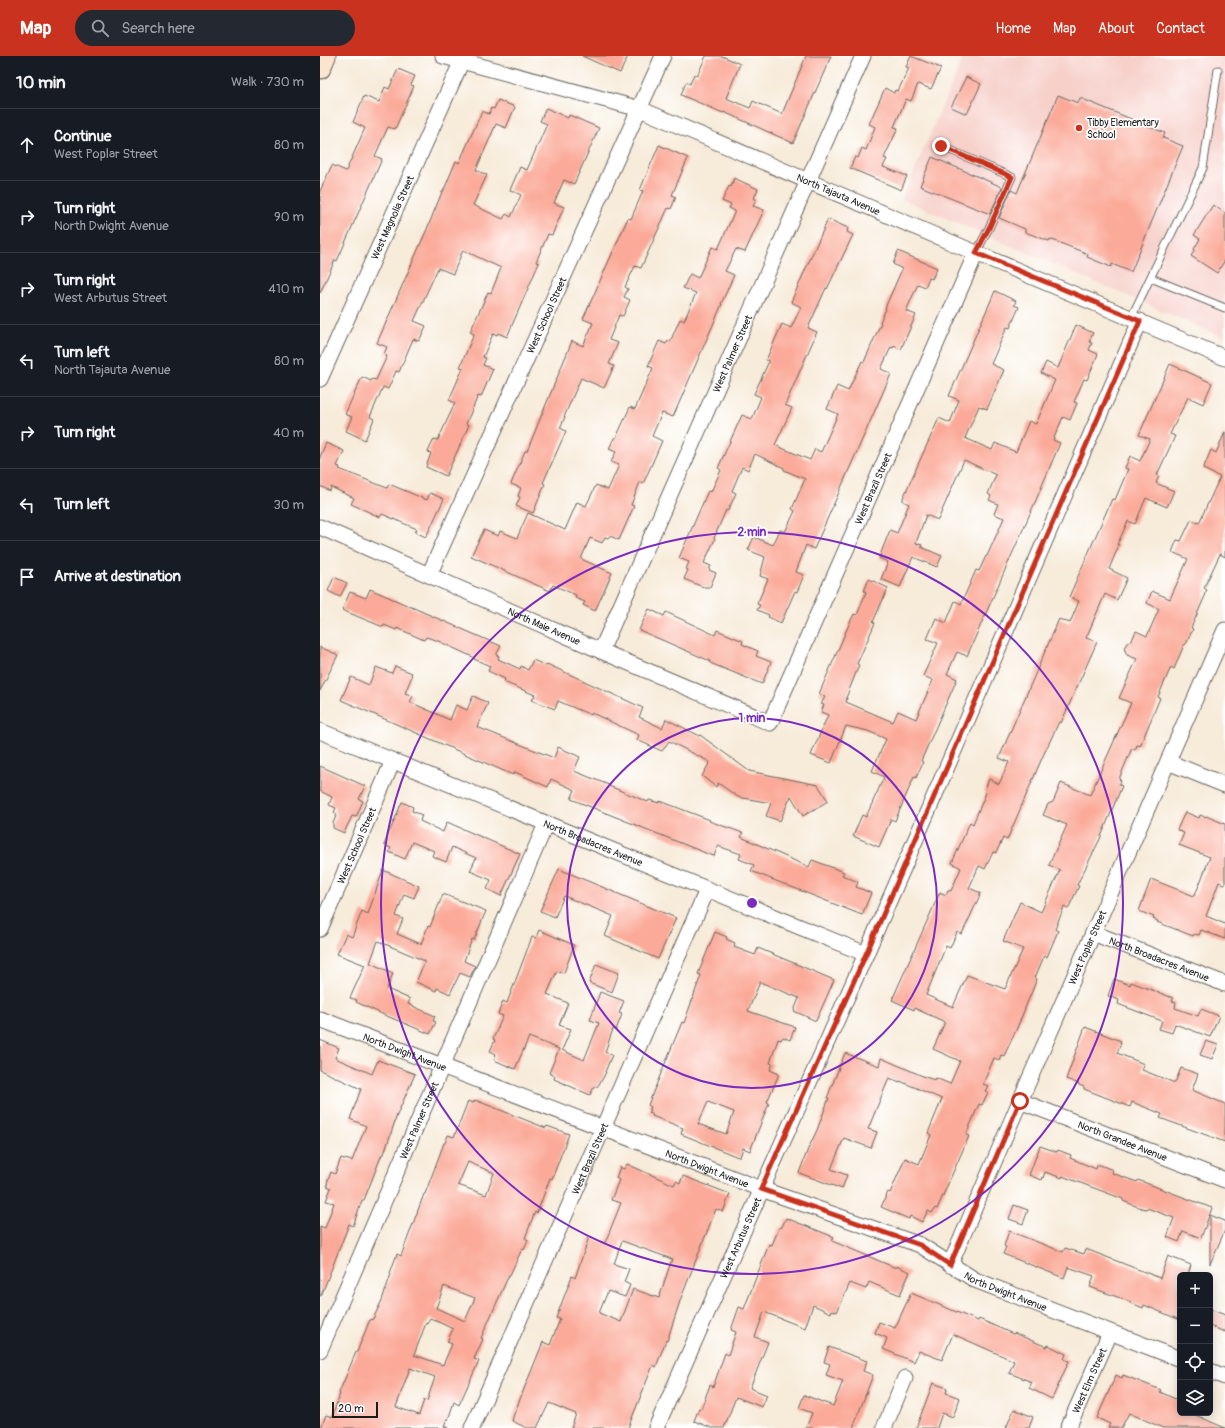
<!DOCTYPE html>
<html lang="en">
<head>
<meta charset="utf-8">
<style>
	:root { --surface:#171b24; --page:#242831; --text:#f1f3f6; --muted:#9ea1a6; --line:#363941; --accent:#c8321e }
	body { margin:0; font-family:Pangolin,sans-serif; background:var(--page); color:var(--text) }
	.controls { position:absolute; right:12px; bottom:12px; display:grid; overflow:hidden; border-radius:6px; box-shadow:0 2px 10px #0003 }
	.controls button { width:36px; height:36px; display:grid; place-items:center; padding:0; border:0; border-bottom:1px solid var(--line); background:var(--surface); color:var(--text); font:20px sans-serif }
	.scale { position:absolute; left:12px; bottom:10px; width:46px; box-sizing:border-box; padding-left:4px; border:2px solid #1c1c1c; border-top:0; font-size:11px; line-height:14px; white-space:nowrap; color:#1c1c1c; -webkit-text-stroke:3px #fff; paint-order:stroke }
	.stop { position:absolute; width:12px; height:12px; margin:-9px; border:3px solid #c8321e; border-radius:50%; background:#fff }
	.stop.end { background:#c8321e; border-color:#fff; box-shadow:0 1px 4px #0008 }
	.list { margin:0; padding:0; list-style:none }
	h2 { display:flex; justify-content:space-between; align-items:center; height:52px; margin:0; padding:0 16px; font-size:17px }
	h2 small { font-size:13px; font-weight:400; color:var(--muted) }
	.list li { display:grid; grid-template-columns:26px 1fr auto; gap:12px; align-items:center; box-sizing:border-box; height:72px; padding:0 16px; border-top:1px solid var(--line) }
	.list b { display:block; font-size:15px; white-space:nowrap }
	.list p { margin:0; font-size:13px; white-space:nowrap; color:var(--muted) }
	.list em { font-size:13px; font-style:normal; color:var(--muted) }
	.icon { flex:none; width:22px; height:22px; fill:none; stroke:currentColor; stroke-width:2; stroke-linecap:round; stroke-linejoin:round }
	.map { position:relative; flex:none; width:905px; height:1372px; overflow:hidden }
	header { display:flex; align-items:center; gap:24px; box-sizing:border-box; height:56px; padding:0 20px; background:var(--accent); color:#fff }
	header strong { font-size:19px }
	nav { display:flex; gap:22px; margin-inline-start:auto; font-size:14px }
	.search { width:280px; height:36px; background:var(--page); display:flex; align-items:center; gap:10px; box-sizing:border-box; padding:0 14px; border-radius:22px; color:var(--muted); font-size:15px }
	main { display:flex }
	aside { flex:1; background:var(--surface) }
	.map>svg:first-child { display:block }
	.built { fill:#f7d0ca }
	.building { fill:#fbaa99; fill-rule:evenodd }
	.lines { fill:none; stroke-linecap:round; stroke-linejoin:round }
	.lane-casing { stroke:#69645e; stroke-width:9 }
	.street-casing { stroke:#69645e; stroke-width:17 }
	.secondary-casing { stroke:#69645e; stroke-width:23 }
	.lane { stroke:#fff; stroke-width:7 }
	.street { stroke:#fff; stroke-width:15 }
	.secondary { stroke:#fce5cf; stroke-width:21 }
	.route { stroke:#c8321e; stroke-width:5 }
	.ring { fill:none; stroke:#7b2cbf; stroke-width:2 }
	.poi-dot { fill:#c8321e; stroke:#fff; stroke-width:1.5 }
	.labels { text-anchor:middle; stroke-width:3.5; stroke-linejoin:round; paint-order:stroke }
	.poi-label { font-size:10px; fill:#1c1c1c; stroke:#fff; text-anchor:start }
	.street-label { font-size:10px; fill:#1c1c1c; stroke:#fff }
	.centre { fill:#7b2cbf; stroke:#fff; stroke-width:2 }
	.ring-label { font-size:12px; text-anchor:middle; font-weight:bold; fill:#7b2cbf; stroke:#fff; stroke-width:3.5; stroke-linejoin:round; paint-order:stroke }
</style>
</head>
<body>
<header>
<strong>Map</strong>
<div class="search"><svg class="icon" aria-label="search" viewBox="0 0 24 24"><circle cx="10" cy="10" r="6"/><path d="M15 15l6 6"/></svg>Search here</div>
<nav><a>Home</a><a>Map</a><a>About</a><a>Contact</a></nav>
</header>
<main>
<aside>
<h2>10 min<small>Walk · 730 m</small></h2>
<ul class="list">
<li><svg class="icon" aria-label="ahead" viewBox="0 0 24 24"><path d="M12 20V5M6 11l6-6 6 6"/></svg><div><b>Continue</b><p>West Poplar Street</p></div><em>80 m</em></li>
<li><svg class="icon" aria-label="right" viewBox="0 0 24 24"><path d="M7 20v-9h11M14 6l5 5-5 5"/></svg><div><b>Turn right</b><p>North Dwight Avenue</p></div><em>90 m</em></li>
<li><svg class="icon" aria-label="right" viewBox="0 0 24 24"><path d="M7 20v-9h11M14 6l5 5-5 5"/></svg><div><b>Turn right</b><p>West Arbutus Street</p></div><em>410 m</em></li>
<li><svg class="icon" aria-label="left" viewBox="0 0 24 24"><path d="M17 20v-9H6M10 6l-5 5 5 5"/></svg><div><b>Turn left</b><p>North Tajauta Avenue</p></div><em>80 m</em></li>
<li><svg class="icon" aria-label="right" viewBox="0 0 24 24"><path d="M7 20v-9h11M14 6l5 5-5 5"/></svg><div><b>Turn right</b></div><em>40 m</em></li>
<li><svg class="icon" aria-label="left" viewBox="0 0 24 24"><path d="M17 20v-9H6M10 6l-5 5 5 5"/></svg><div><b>Turn left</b></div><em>30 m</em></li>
<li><svg class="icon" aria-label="arrive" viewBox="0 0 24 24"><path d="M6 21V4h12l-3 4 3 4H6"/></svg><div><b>Arrive at destination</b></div></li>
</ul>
</aside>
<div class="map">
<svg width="905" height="1372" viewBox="0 0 905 1372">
	<rect width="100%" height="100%" fill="#fff"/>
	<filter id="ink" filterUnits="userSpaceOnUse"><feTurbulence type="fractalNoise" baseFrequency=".025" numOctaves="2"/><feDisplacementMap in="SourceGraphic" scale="8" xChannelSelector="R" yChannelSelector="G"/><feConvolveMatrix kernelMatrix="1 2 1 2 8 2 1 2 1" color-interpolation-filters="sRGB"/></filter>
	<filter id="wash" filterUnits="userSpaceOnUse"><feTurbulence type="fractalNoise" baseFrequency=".012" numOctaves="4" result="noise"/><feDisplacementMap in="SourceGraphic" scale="16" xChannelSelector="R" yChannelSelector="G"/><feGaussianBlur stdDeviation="0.9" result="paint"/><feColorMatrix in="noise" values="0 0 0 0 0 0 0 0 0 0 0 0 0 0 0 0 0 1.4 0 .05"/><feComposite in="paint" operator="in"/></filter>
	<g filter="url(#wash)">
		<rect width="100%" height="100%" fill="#f7ebd9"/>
		<polygon class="built" points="644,0 905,0 905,282 582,143"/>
		<g id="blocks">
			<g class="building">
				<polygon points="262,0 308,0 300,17"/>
				<polygon points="386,0 402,0 420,8 406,42 430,52 433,45 462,58 486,0 511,0 473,87 404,56 403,57 361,39 366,26 370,28 374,18 377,20"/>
				<polygon points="591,0 621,12 611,33 598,28 591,45 586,43 574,71 578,72 564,102 567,103 563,111 587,120 581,134 530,112 535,101 538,102 542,92 546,94 555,71 549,68 565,32 574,37 575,34 578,35 589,12 586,11"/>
				<polygon points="78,13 95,20 91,29 94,30 75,73 68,71 55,100 62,103 17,205 15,204 0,237 0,135 12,109 26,115 45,72 33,66 44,40 59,46 65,31 69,33"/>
				<polygon points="646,21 661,28 647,58 631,51"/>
				<polygon points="738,39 758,47 760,42 845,77 843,82 863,90 811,216 792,208 791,211 767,201 768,198 730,183 729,185 705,176 705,173 679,162 691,134 697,137"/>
				<polygon points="178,44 195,51 186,72 176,68 156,114 167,119 153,149 183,163 186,158 191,161 201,139 190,134 200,111 207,114 227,68 220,65 226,52 248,62 249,59 279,72 254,128 244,124 234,147 244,151 232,179 228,178 216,206 219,207 187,281 178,277 177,279 173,278 163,301 166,302 163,309 173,313 161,341 158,340 146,368 149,369 126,420 106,411 111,397 108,396 114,383 118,384 135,347 129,344 143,312 140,311 154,278 150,276 168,236 171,237 181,212 143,194 133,218 118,212 94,265 106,270 99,285 93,283 79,316 76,315 68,333 63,331 50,361 54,363 45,384 26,375 32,361 25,358 42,321 51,325 52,323 56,324 67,300 64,298 67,291 57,287 107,173 122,136 123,136 136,105 139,107 162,55 169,58 171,52 174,53"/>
				<polygon points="339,89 368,102 352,139 356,141 351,153 348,152 321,212 315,210 305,231 308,233 304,241 310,244 303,260 299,259 289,284 298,287 289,308 294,310 284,332 261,322 244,361 245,361 240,372 246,375 223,427 225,428 213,457 196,450 200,441 198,440 201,432 191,428 205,395 207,395 252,285 263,290 273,267 263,263 308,162 311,163 323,135 320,134"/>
				<polygon points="612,101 682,131 670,158 600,130"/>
				<polygon points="414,122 438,133 434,142 436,143 433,150 444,154 425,196 416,193 405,215 414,219 401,248 402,248 353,361 342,357 332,380 342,385 323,428 320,426 311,449 314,450 299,484 290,480 288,482 285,481 282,487 270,482 261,503 292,517 275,555 263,549 265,546 255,542 256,539 233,529 230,535 151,500 164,474 178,480 180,475 197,482 208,457 245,474 257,446 266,450 276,429 288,434 299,409 291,406 296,396 289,393 294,382 296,382 310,351 315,353 333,312 328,310 339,285 346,288 348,285 350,286 360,263 364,265 376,237 363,232 370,218 378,222 392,191 398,193 415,155 409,152 411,149 402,145 409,130 411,131"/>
				<polygon points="893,149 905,157 905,204 897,217 871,200 875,194 874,193 880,183 874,179"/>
				<polygon points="508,163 528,172 527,176 533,179 507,233 506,232 488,272 497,276 465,349 472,352 455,389 490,404 495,393 501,396 518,358 507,353 517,330 528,335 542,305 544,306 561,267 560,266 566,253 565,252 582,213 573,208 578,195 617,212 612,223 609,222 605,231 598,228 586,255 596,259 581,293 574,290 573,292 571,291 561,313 571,318 494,493 486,489 476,516 484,519 477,536 475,535 461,567 448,561 449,559 437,554 440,549 437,548 448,523 440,520 445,501 428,494 434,481 453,489 460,474 465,476 475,455 472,453 485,423 464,414 464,412 435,398 428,414 422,411 412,435 416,437 408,455 406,454 394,482 395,483 384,507 391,510 389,514 396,517 390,531 383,531 364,523 368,514 366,513 369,506 359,502 388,435 391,436 401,414 398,412 422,359 432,363 441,341 434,338 449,305 446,304 462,268 471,272 481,251 471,246"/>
				<polygon points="675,235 696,245 694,249 699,251 690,272 687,271 671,308 684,314 667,353 659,350 645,382 672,394 675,387 696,396 709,365 716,368 735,324 721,317 726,306 738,312 756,269 773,277 769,286 772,287 769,294 778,298 767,324 764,323 754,346 757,347 750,364 743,361 733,384 740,387 716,444 647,600 637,596 627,618 637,623 601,705 603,706 596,722 594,721 575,765 571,763 559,791 533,780 542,759 546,761 564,721 552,715 566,683 548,675 526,670 511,707 491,699 508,659 501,656 504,649 501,648 505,641 499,638 530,566 534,558 537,559 546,536 544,535 549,523 568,532 553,566 555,567 537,608 539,609 526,642 527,642 526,646 573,666 578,655 596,663 613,624 603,620 618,587 607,583 616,562 626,567 635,545 641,548 656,514 659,515 666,500 667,500 684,462 674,458 678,448 669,444 671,440 668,438 676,419 644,404 618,464 606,459 596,487 602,489 601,491 622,500 617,511 593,501 580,531 561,523 568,506 559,502 570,474 577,477 589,448 583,445 583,442 619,362 630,367 639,344 629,340"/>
				<polygon points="850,308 892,327 883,348 868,341 850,378 855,380 837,419 839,420 836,427 854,435 847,451 826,442 815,468 808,465 797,489 799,489 789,513 807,522 797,544 785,538 766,582 777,586 741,667 739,666 722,702 687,784 683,782 676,797 673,796 665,813 659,810 649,832 661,837 642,878 637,876 630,892 626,890 606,939 633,951 647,919 685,933 703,893 683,885 700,846 721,856 740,814 729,809 747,769 723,759 728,748 733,746 741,727 770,739 811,647 799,642 817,603 807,599 804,592 807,587 812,584 816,575 827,580 839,553 827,547 832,535 850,543 868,503 852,496 857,484 861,485 871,464 879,467 900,421 883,413 891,394 896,397 905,376 905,501 900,498 884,532 887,534 884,539 885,540 871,572 873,573 866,588 864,589 854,613 851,611 838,641 840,642 820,690 817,689 815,694 812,692 799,723 801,725 799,729 802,730 780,783 757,829 759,830 748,853 744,851 735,873 738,875 727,901 724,900 715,922 717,923 697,972 684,1000 681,999 679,1004 674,1002 663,1028 668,1030 665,1035 668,1036 662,1049 659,1048 646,1079 649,1080 617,1153 615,1152 612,1157 608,1155 602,1166 590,1160 589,1163 561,1151 568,1136 570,1137 585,1102 599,1108 611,1079 608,1077 622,1043 580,1025 580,1026 569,1022 548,1073 557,1076 551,1092 524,1082 511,1113 527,1119 522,1133 479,1117 488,1093 497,1074 509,1042 507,1042 525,997 559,1010 561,1002 605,1021 615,1024 616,1022 630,1028 640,1005 613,993 625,966 594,952 594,954 572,944 620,836 626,839 628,834 631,835 641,812 632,807 650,766 653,768 666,737 664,736 669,723 679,728 689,706 679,702 739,563 750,567 759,545 749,541 792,443 795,444 808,413 805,412 810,400 820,405 830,383 819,379"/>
				<polygon points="6,387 24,395 17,410 20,411 19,413 67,432 69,428 107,444 110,437 124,443 106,481 95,476 97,473 62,458 60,461 31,448 34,442 11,431 10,435 0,430 0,401"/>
				<polygon points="14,521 27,527 20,541 8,535"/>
				<polygon points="50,533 181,590 176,599 179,600 178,603 200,613 201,610 208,614 213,604 227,610 227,608 323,652 319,661 342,672 346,663 380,680 380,679 429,715 498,729 508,745 483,760 471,740 460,765 446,760 451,747 418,741 398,727 396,731 382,720 390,706 349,685 342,695 317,684 319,679 272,657 271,659 238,645 235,653 227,650 212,644 215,639 184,626 185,623 168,615 170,610 154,603 155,602 116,584 106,581 104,584 77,572 76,574 64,569 63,571 22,554 30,536 46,542"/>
				<polygon points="329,553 344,560 346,556 395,579 397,574 423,585 422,588 438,595 436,600 451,606 442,628 390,607 390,605 319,574"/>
				<polygon points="0,591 18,599 0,635"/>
				<polygon points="75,610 92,617 91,619 92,620 85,637 93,640 90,646 130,664 136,649 147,654 153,640 168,647 157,671 234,702 238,691 260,701 254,715 289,729 289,730 328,746 329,744 339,747 340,745 390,764 389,765 423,777 421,781 489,811 492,804 495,805 524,816 522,819 538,826 536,831 551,837 542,859 431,815 434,809 419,803 421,798 398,790 394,800 388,798 251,743 255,734 231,723 228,731 195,716 193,719 21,644 31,621 49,629 56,611 72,617"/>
				<polygon points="0,710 45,730 39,743 43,745 36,761 32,760 24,777 13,772 13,767 17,758 14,756 16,752 9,749 12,741 0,735"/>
				<polygon points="82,746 93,751 92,755 102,759 100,765 123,776 127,766 200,798 181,840 167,833 171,824 150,815 156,802 132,791 126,806 112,800 114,795 92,786 85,803 69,796 71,792 64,789"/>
				<polygon points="865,756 879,762 880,759 885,761 886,760 905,768 905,829 899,826 886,860 905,868 905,883 881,874 879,879 874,878 873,880 837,866 838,865 833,863 834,861 819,855 831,823 874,840 878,832 890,801 859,789 864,777 857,774"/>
				<polygon points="239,813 356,862 338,903 285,880 293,860 244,840 235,861 220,855"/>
				<polygon points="63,814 99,830 94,842 84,838 76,860 83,863 77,878 101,888 108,870 110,871 123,838 166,855 154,884 152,883 144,905 155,910 150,921 140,917 130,938 117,932 116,935 96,926 105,905 58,885 50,907 73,917 67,933 90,943 88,948 115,960 113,965 116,966 110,978 62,958 36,946 37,944 30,942 45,909 17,898 26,878 32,881 42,855 48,858"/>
				<polygon points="219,874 254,889 244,917 237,915 227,938 248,947 239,969 251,973 242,994 264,1004 279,967 270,964 280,936 304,945 299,957 302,958 296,974 293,973 285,996 292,999 285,1016 286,1016 282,1024 277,1031 274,1031 270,1039 234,1023 235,1020 229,1017 239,993 209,981 195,1013 174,1004 176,998 170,995 175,984 173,983 183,960 178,958 183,945 187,947 212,881 216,882"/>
				<path d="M395,876L407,881L406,883L415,887L414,891L435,899L438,892L514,924L496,965L474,955L479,942L440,926L428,955L475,971L470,984L463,981L461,984L458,983L450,1007L453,1008L450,1014L459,1018L447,1046L449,1047L430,1095L423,1092L420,1101H418L361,1078L363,1072L332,1060L333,1059L328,1057L331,1051L328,1049L362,966L364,967L381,919L378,918L382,908ZM388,1046L414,1056L406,1078L378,1068Z"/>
				<polygon points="276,908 299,917 292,936 269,927"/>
				<polygon points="794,923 810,929 811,926 853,942 852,945 856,946 855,952 878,960 881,953 899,960 890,981 855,968 852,977 839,973 842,965 798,948 799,944 788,940"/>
				<polygon points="765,971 801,985 800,987 801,987 797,997 824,1008 822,1014 855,1027 861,1012 878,1018 872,1034 905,1048 905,1086 840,1062 842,1058 812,1046 810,1051 764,1033 764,1031 759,1029 759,1028 746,1023"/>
				<polygon points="0,984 19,992 15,1002 52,1018 58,1004 95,1018 77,1059 64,1098 62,1098 44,1144 42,1144 33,1170 29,1168 1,1240 0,1240 0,1170 5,1172 14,1147 6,1145 11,1132 7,1130 8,1128 7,1127 11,1116 15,1118 21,1102 32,1105 46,1070 30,1063 41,1033 0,1014"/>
				<polygon points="886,985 898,989 892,1003 880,999"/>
				<path d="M155,1044L226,1072L227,1070L249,1078L232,1123L230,1122L217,1157L215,1156L205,1182L208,1184L204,1194L202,1193L190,1219H189L161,1282L163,1283L154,1303L159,1305L139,1349L134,1346L128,1364L127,1363L124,1370L128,1372H1L6,1359L12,1361L20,1338L19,1337L36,1296H37L49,1266L50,1264L53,1263L62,1244L71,1218L70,1217L77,1198L81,1200L104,1138H105L124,1087H125L128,1079L134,1081L148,1045L153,1047ZM148,1106L174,1117L166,1139L138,1129ZM124,1230L155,1242L145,1265L116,1252ZM110,1262L133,1273L127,1286L132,1288L123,1309L94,1299L106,1267L107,1268ZM90,1312L115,1321L107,1345L104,1344L99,1359L76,1351Z"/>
				<polygon points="720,1090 737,1096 738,1094 751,1099 750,1102 776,1113 777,1109 780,1109 793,1114 792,1117 817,1126 818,1124 892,1152 881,1182 863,1175 859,1186 847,1181 854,1162 827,1152 826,1153 821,1152 803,1145 803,1143 742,1120 742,1122 725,1116 723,1122 722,1121 721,1124 709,1119"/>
				<path d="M307,1108L354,1129L356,1125L360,1127L363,1120L410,1138L403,1156L396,1153L361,1242L347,1285L346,1284L336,1311L333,1309L308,1372H251L256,1358L229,1347L217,1372H207L192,1365L194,1358L223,1286L230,1289L240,1263L236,1262L252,1220L255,1222L269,1181L285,1187L301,1147L291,1144L299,1124L296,1122L300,1111L304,1113ZM302,1185L352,1203L339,1242L313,1233L301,1266L279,1257L288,1235L305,1241L310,1229L304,1226L309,1213L294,1208Z"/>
				<polygon points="694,1149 708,1154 703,1168 689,1163"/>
				<polygon points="890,1159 905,1165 905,1174 890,1208"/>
				<polygon points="466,1162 514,1181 512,1185 576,1212 576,1210 590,1216 580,1239 549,1226 546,1233 530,1227 517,1256 512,1254 511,1257 493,1249 485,1272 444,1256 435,1281 448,1286 430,1332 447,1339 442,1351 416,1341 404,1372 392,1372 374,1365 379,1352 381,1353 390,1329 393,1331 405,1297 408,1299 416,1276 411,1274 419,1251 424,1253 449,1188 452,1189 459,1172 462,1171"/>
				<polygon points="689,1175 743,1196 745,1192 764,1198 766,1193 840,1222 848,1200 871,1209 868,1219 860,1219 860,1264 824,1249 823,1252 811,1247 811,1246 770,1231 774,1220 748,1211 744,1222 683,1198 686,1191 684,1190"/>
				<polygon points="591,1237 658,1265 659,1263 693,1278 694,1277 727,1291 728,1289 746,1298 744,1303 749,1305 732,1343 709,1332 712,1326 689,1317 694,1305 633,1278 622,1304 599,1295 594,1306 563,1293 567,1282 555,1277 559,1266 575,1272"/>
				<polygon points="890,1253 905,1259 905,1276 890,1270"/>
				<polygon points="509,1291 547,1305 543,1315 553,1319 533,1372 486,1372 492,1357 479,1352 484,1339 513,1350 523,1325 506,1319 510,1308 504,1306"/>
				<polygon points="796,1319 802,1322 803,1319 841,1334 840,1336 860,1345 860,1357 871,1357 905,1372 843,1372 809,1357 801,1372 788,1372 790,1368 777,1362"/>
				<polygon points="613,1327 627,1332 626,1337 640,1342 633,1361 622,1357 617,1372 596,1372"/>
				<polygon points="694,1353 713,1361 709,1372 686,1372"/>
			</g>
		</g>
	</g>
	<g filter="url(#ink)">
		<use href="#blocks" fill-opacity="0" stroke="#69645e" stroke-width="1"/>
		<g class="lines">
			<g class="lane-casing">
				<g id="lane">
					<polyline points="621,90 692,121 670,170 656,197"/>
					<polyline points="831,222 905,252"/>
					<polyline points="811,262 883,112 898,14"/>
				</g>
			</g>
			<g class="street-casing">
				<g id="street">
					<path id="s1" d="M123,0L320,53L656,197L905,302"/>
					<path id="s2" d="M0,323L144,0"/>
					<path id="s3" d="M0,471L281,595L450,667L656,197"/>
					<path id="s4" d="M109,519L343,0"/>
					<path id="s5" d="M281,595L543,0"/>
					<path id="s6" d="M0,675L546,898"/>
					<polyline points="848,706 905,729"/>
					<path id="s7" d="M0,873L73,705"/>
					<path id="s8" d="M773,877L905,928"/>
					<path id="s9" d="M0,963L441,1133L600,1189L655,1224L860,1303"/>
					<path id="s10" d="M700,1045L905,1124"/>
					<path id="s11" d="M630,1209L700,1045L905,574"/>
					<path id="s12" d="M0,1294L226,768"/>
					<polyline points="890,1315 905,1321"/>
					<path id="s13" d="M152,1372L387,834"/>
					<path id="s14" d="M336,1372L546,898L820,265"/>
					<polyline points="564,1372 585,1322"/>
					<path id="s15" d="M748,1372L790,1277"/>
				</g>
			</g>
			<g class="secondary-casing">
				<polyline id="secondary" points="0,12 5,0"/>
			</g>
			<use href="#lane" class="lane"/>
			<use href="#street" class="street"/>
			<use href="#secondary" class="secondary"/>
		</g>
	</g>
	<g class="lines" filter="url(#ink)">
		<polyline class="route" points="621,90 692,121 670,170 656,197 820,265 546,898 441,1133 600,1189 630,1209 700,1045"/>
	</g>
	<g class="ring">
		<circle cx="432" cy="847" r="185"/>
		<circle cx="432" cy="847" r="371"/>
	</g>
	<circle class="poi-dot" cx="759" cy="72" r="4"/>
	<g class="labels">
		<g class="poi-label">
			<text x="767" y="70">Tibby Elementary<tspan x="767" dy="12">School</tspan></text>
		</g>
		<g class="street-label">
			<text dy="4" stroke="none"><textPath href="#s1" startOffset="420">North Tajauta Avenue</textPath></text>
			<text dy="4" stroke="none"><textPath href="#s2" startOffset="177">West Magnolia Street</textPath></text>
			<text dy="4" stroke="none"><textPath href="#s4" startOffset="285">West School Street</textPath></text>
			<text dy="4" stroke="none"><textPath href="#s5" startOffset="325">West Palmer Street</textPath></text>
			<text dy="4" stroke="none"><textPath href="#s3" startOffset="747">West Brazil Street</textPath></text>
			<text dy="4" stroke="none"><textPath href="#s3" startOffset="245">North Maie Avenue</textPath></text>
			<text dy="4" stroke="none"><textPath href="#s6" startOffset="295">North Broadacres Avenue</textPath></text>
			<text dy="4" stroke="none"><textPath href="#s7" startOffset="91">West School Street</textPath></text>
			<text dy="4" stroke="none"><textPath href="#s11" startOffset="346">West Poplar Street</textPath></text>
			<text dy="4" stroke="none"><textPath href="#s8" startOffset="71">North Broadacres Avenue</textPath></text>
			<text dy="4" stroke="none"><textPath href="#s9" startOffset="91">North Dwight Avenue</textPath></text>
			<text dy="4" stroke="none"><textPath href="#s12" startOffset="250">West Palmer Street</textPath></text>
			<text dy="4" stroke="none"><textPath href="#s10" startOffset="110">North Grandee Avenue</textPath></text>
			<text dy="4" stroke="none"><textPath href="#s13" startOffset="294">West Brazil Street</textPath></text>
			<text dy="4" stroke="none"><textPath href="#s9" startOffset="415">North Dwight Avenue</textPath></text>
			<text dy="4" stroke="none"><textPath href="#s14" startOffset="208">West Arbutus Street</textPath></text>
			<text dy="4" stroke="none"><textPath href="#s9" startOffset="739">North Dwight Avenue</textPath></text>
			<text dy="4" stroke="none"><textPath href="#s15" startOffset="52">West Elm Street</textPath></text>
		</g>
	</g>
	<circle cx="432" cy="847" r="6" class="centre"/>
	<g class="ring-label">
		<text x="432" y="480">2 min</text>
		<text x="432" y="666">1 min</text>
	</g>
</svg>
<div class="controls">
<button>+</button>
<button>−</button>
<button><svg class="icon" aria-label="locate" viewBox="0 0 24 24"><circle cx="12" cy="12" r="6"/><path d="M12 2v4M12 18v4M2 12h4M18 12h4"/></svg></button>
<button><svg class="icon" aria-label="layers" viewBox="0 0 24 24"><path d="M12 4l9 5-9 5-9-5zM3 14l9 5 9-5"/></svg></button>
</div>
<div class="scale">20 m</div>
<div class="stop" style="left:700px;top:1045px"></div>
<div class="stop end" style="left:621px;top:90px"></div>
</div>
</main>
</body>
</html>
